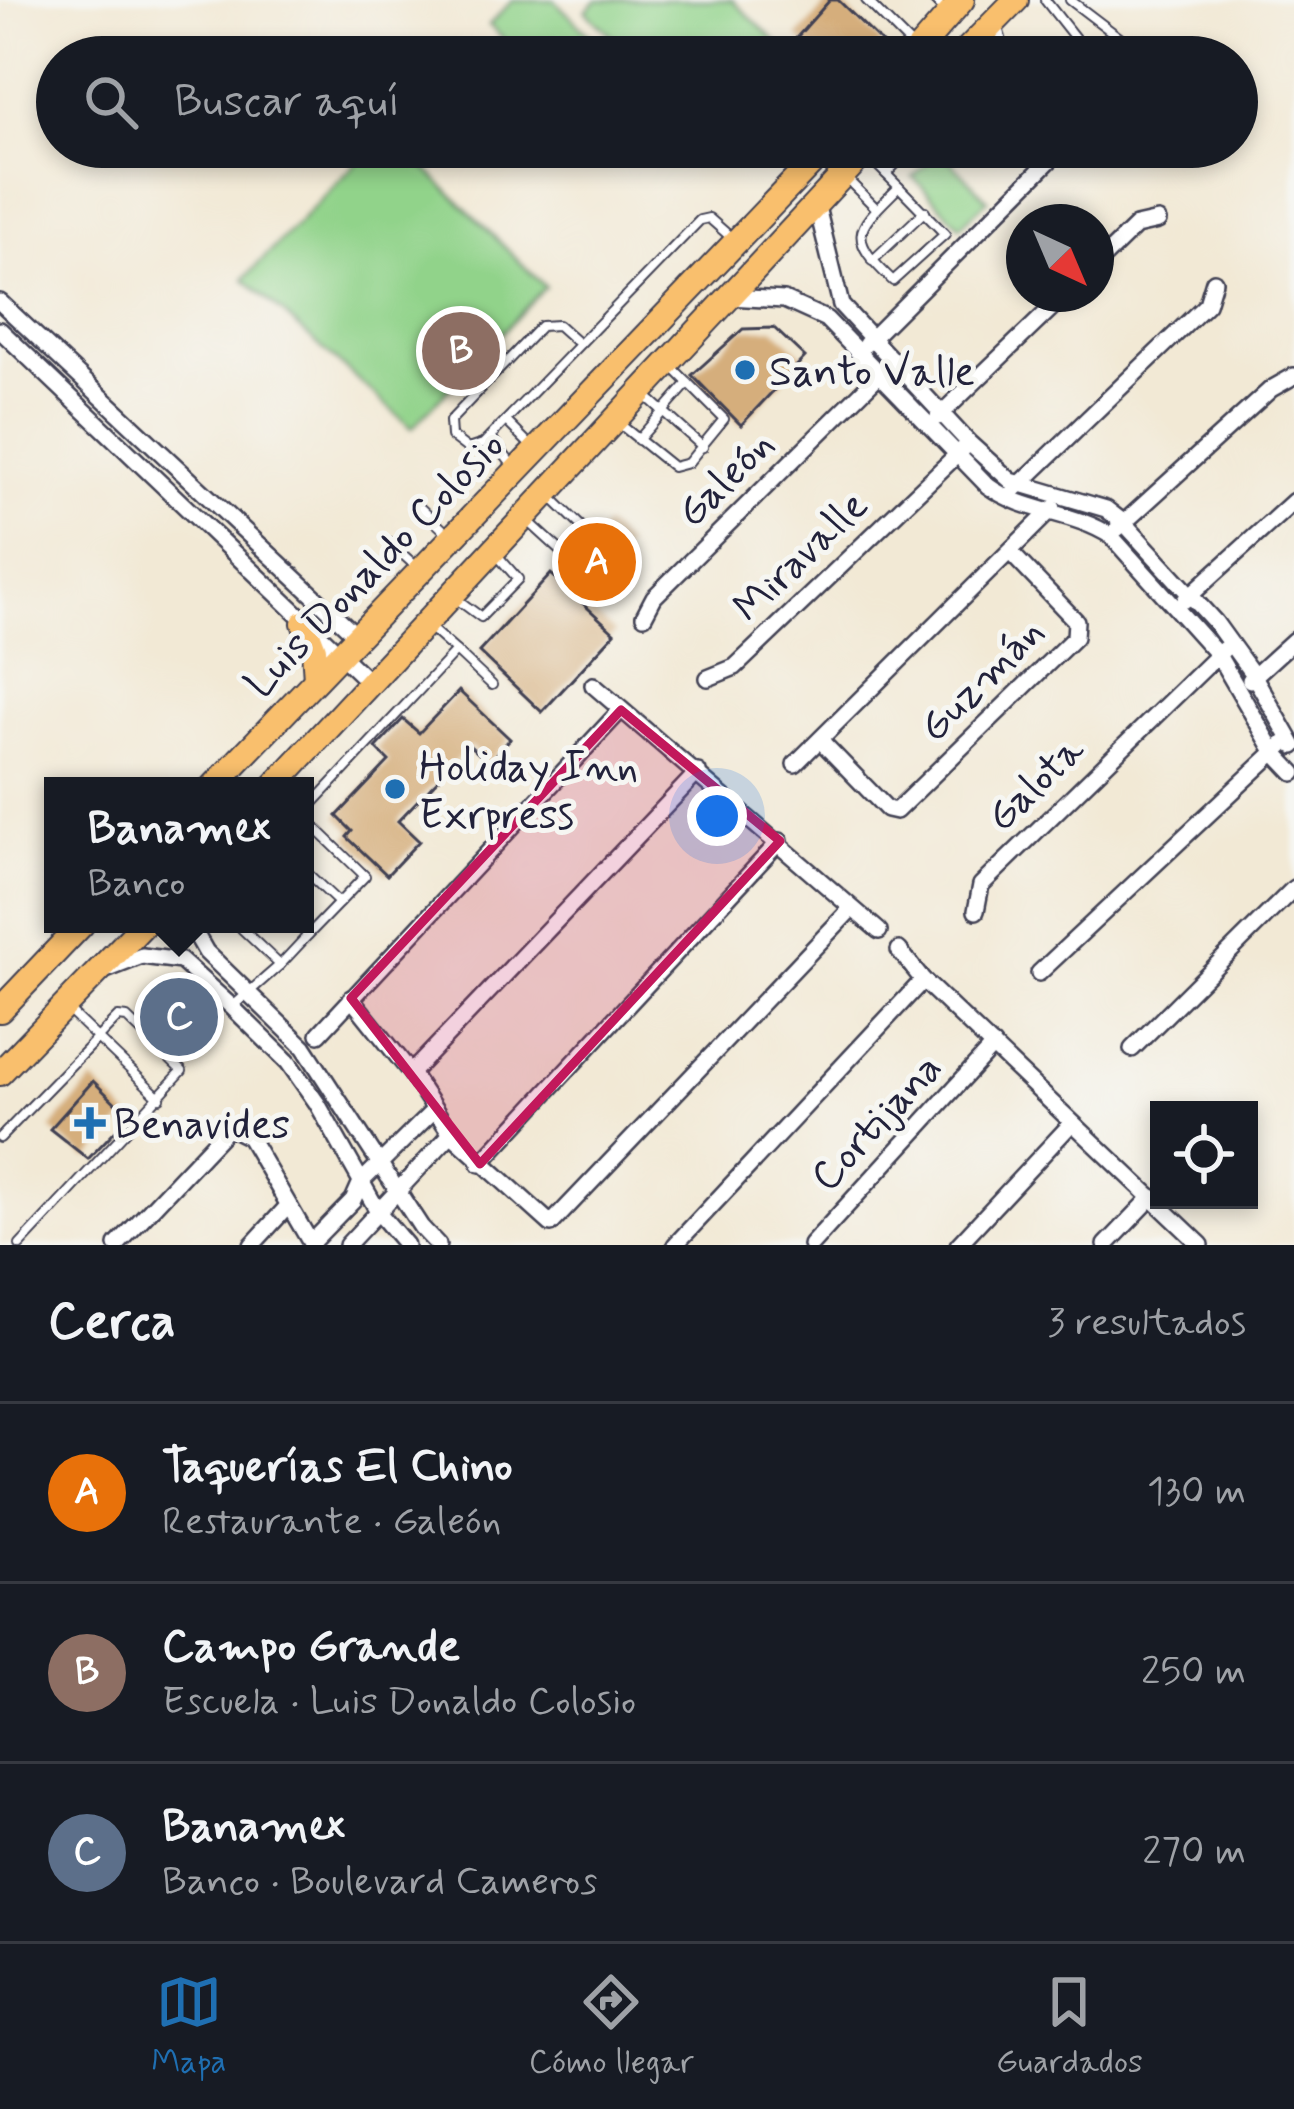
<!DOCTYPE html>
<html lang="es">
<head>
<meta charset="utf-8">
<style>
	:root { --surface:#171b24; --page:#242831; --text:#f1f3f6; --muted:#9ea1a6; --line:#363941; --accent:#1f6fb2 }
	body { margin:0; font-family:Mynerve,sans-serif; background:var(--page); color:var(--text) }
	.controls { position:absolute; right:36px; bottom:36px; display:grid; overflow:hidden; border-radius:0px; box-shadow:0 6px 18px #0003 }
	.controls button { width:108px; height:108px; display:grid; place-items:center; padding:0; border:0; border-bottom:3px solid var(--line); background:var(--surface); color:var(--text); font:60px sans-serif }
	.compass { position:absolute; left:1006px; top:204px; width:108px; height:108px; border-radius:50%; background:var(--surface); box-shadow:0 6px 18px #0003; rotate:136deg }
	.you { position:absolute; left:717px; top:816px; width:42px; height:42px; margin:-30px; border:9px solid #fff; border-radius:50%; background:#1a73e8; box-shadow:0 0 0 18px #1a73e833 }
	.badge { display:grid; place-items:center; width:78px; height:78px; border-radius:50%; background:var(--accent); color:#fff; font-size:39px; font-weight:700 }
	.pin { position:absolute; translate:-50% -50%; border:6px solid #fff; box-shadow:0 3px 12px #0006 }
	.popup { position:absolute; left:44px; top:777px; width:270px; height:156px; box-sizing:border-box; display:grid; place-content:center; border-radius:0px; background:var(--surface); filter:drop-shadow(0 3px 9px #0005); font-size:39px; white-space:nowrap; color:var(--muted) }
	.popup b { font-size:45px; color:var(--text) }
	.popup::after { content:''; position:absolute; left:50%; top:100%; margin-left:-24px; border:24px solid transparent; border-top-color:var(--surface) }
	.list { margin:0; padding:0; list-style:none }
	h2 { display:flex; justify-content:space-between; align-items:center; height:156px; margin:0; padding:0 48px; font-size:51px }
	h2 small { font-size:39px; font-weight:400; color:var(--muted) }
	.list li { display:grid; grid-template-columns:78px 1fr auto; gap:36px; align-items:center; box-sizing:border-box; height:180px; padding:0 48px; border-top:3px solid var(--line) }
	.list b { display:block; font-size:45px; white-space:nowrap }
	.list p { margin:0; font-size:39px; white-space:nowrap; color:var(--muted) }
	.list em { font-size:39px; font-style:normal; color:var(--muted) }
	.icon { flex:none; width:66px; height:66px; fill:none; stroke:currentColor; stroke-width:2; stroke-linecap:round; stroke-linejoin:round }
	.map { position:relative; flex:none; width:1294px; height:1245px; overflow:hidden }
	.search { position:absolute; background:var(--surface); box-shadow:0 6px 18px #0003; left:36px; right:36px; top:36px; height:132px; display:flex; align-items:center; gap:30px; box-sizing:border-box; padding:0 42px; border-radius:66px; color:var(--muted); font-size:45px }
	.sheet { height:696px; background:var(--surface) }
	nav { display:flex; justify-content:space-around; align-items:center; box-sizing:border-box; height:168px; border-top:3px solid var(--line); background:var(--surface); font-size:33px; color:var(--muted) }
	nav a { display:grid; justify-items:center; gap:6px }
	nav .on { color:var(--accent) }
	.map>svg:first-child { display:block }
	.green { fill:#91d38a; stroke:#5a7a62; stroke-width:3 }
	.building { fill:#d5ae7c }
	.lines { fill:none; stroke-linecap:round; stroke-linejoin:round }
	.lane-casing { stroke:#414052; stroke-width:12 }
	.street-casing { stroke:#414052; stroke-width:20 }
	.primary-casing { stroke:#414052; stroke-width:28 }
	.lane { stroke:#fff; stroke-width:8 }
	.street { stroke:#fff; stroke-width:15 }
	.primary { stroke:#f9bf6d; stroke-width:24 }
	.marked { fill:#c2185b; fill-opacity:0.2; stroke:#c2185b; stroke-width:9; stroke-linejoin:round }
	.poi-dot { fill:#1f6fb2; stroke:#f6f6f2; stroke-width:4.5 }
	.labels { text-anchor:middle; stroke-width:10; stroke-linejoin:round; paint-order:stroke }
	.poi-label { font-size:42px; fill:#22223b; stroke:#f6f6f2; text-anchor:start }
	.street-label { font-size:42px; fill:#22223b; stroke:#f6f6f2 }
</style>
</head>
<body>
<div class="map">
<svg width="1294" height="1245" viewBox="0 0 1294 1245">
	<rect width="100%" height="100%" fill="#f6f6f2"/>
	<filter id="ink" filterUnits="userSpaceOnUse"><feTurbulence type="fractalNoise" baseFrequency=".00833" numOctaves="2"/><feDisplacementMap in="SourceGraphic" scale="24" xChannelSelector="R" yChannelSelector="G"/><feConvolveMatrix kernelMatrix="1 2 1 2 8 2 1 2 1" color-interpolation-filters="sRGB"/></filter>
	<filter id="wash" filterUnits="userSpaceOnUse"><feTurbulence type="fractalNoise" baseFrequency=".004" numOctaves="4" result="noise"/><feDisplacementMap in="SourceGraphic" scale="48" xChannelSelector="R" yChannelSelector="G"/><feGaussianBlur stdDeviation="2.7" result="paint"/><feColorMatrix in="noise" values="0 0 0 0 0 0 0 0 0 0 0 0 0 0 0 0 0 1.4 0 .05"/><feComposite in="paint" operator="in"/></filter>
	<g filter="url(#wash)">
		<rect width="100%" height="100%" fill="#f2e9d5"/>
		<g class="green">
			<polygon points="513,0 554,0 612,57 522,57 489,25"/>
			<polygon points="597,0 732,0 792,57 634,57 586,11"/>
			<polygon points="372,147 404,147 545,287 412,428 244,279"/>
			<polygon points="941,151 988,200 960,226 913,177"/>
		</g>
		<g id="blocks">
			<g class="building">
				<polygon points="830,0 838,0 882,43 869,57 820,57 797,37"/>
				<polygon points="774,328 805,357 741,425 692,375 743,329"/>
				<polygon points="605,525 627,546 577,598 615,633 542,712 479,652 551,574 562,584 604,541 597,534"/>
				<polygon points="459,691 510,739 488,762 470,746 398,821 419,841 387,875 347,837 352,831 337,816 389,761 376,748 403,719 419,733"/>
				<polygon points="166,987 210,1026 192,1046 147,1007"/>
				<polygon points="93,1081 129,1116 88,1159 50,1129"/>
			</g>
		</g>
	</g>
	<g filter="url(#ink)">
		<use href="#blocks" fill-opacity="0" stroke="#414052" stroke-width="3"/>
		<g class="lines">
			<g class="lane-casing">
				<g id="lane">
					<polyline points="866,0 912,46"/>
					<polyline points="934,0 948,14"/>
					<polyline points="1045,0 1090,57"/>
					<polyline points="1070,0 1145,57"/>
					<polyline points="993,57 1003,45 998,28"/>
					<polyline points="866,154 886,174"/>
					<polyline points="844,176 877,209"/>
					<path d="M899,187L945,234L893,281C844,235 857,229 899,187Z"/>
					<polyline points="899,187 886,174 912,147"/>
					<polyline points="872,261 925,211"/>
					<polyline points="579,344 558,325 541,326 450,421 451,436 468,449 483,444 700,220 709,218 734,240"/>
					<polyline points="646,396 703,447"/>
					<polyline points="506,421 534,449"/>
					<polyline points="616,421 673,467 688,463 724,419 669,364"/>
					<polyline points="491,437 515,469"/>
					<polyline points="638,440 688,383"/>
					<polyline points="415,503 450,536"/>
					<polyline points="527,520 561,551 579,551 586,541 584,529 552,498"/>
					<polyline points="390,543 419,569"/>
					<polyline points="454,597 481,617 518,579 496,554"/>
					<polyline points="430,628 456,651"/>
					<polyline points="305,812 456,651 492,685"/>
					<polyline points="305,842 317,830"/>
					<polyline points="305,871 339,903"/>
					<polyline points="297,924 308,935 365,876 305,818"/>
					<polyline points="242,929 280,965 308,935"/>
					<polyline points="233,1006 280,965"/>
					<polyline points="66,1008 160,1098"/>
					<polyline points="0,1138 118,1017 127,1018 182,1071 20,1245"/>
				</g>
			</g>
			<g class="street-casing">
				<g id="street">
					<polyline points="816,203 841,305 969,443 1011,481 1106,509 1124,523 1215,622 1254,676 1294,746"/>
					<polyline points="1096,265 1136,226 1158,221"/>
					<path d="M729,297L784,300L826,319L988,486C1025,513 1073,511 1111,536L1218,655L1275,753L1294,773"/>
					<polyline points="0,302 358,637"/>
					<polyline points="0,330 370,683"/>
					<polyline points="866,344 1063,147"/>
					<polyline points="938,417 1066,294"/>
					<polyline points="1015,489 1207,304 1214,281"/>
					<polyline points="1117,529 1271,389 1294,376"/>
					<polyline points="1185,600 1294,501"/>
					<polyline points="644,616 654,597 884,370"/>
					<polyline points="708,678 735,667 963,449"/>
					<polyline points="1250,680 1294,640"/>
					<polyline points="593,685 879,931"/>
					<polyline points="820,740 887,809 896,811 1075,637 1076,621 1010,552"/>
					<polyline points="795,764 1053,508"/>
					<polyline points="976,911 981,885 1224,649"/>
					<polyline points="190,924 206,952 304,1047 421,1227 438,1245"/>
					<polyline points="899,950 923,980"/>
					<polyline points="106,970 142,956 181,961 232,1007 288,1062 317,1103 379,1213 406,1245"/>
					<polyline points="1039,973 1282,745"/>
					<polyline points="351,998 411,1073 451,1134 551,1224 851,909"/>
					<polyline points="319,1034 621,710"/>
					<polyline points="1132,1049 1294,888"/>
					<polyline points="411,1073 698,772"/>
					<polyline points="480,1164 780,841"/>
					<polyline points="312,1242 353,1200 361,1182 432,1112"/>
					<polyline points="117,1245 225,1131 233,1129 249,1137 312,1245"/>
					<polyline points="252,1245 287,1207"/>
					<polyline points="347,1245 451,1134"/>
					<polyline points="675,1245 923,980 1201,1245"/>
					<polyline points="811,1245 993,1046"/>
					<polyline points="958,1245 1071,1124"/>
					<polyline points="1106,1245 1152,1197"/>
				</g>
			</g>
			<g class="primary-casing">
				<g id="primary">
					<polyline points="912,57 962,0"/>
					<polyline points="960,57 1016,0"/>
					<polyline points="304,623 314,649 316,679"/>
					<polyline points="214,786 827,147"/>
					<polyline points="274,786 869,147"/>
					<polyline points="0,1010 82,924"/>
					<polyline points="0,1073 144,924"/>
				</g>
			</g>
			<use href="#lane" class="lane"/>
			<use href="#street" class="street"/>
			<use href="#primary" class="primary"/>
		</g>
	</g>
	<path class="marked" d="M621,710L780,841L480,1164L351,998Z"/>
	<g class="poi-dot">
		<circle cx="745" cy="370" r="12"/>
		<circle cx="395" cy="789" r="12"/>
		<path d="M84 1105h12v12h12v12h-12v12h-12v-12h-12v-12h12z"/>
	</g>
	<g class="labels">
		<g class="poi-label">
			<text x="769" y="385">Santo Valle</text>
			<text x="419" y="780">Holiday Inn<tspan x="419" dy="48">Exrpress</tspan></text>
			<text x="114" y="1138">Benavides</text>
		</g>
		<g class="street-label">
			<text transform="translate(724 477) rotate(-45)" y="15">Galeón</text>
			<text transform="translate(799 555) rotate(-44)" y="15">Miravalle</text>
			<text transform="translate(373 563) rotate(-46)" y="15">Luis Donaldo Colosio</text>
			<text transform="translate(980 678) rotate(-45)" y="15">Guzmán</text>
			<text transform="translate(1034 782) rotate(-44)" y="15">Galota</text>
			<text transform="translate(875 1121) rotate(-47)" y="15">Cortijana</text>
		</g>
	</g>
</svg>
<div class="controls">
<button><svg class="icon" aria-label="locate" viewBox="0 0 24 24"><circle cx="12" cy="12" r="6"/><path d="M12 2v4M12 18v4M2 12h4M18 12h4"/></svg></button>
</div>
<svg class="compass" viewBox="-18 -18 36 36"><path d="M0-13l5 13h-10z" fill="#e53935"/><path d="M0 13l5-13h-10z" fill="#9ea1a6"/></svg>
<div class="you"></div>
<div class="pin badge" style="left:597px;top:562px;background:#e8710a">A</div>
<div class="pin badge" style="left:461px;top:351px;background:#8d6e63">B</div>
<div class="pin badge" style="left:179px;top:1017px;background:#5c6f8a">C</div>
<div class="popup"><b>Banamex</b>Banco</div>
<div class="search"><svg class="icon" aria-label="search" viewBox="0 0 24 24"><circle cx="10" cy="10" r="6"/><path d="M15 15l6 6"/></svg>Buscar aquí</div>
</div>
<section class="sheet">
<h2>Cerca<small>3 resultados</small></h2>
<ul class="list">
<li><span class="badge" style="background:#e8710a">A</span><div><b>Taquerías El Chino</b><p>Restaurante · Galeón</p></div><em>130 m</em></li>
<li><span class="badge" style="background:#8d6e63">B</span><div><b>Campo Grande</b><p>Escuela · Luis Donaldo Colosio</p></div><em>250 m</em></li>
<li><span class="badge" style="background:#5c6f8a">C</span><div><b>Banamex</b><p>Banco · Boulevard Cameros</p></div><em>270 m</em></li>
</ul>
</section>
<nav>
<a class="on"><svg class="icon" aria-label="map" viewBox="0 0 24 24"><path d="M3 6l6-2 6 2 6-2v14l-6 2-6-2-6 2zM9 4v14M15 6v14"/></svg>Mapa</a>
<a><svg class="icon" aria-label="directions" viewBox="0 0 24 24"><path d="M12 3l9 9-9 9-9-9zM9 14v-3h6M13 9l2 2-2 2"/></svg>Cómo llegar</a>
<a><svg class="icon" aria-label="saved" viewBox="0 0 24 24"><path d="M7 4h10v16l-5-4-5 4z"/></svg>Guardados</a>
</nav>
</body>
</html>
